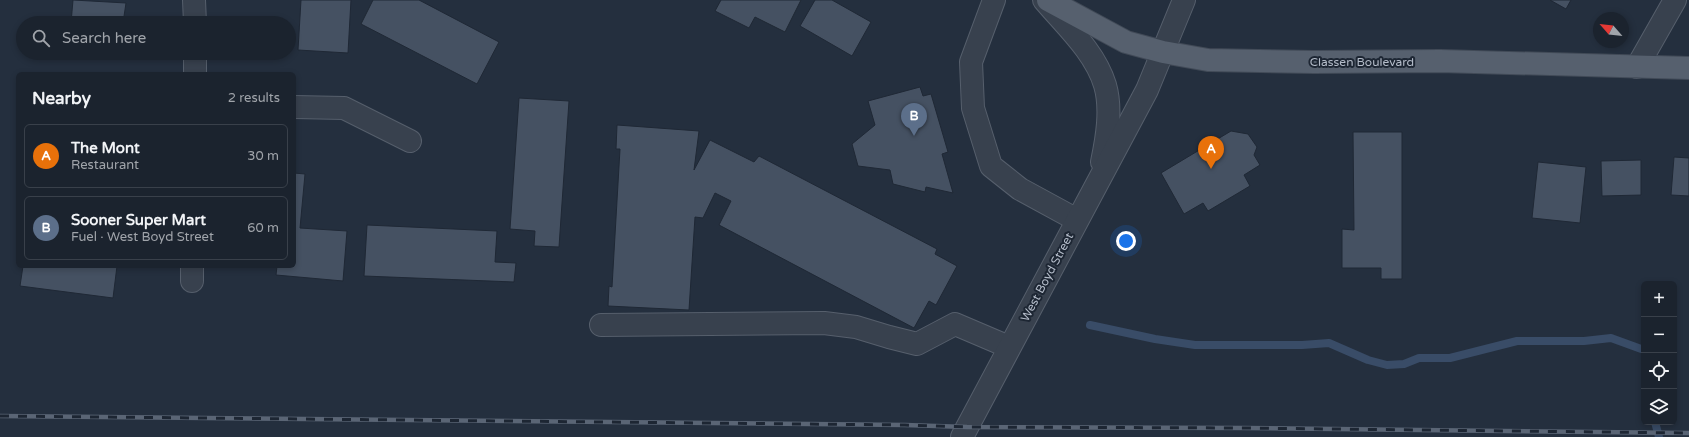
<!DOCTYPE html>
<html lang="en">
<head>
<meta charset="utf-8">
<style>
	:root { --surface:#1b232e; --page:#282f3a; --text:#f1f3f6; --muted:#a0a4aa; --line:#39404a; --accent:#8ab4f8 }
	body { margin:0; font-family:"Varela Round",sans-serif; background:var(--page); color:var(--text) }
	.controls { position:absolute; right:12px; bottom:12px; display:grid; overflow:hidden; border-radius:6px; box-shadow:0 2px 6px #0003 }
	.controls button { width:36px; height:36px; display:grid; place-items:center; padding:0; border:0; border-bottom:1px solid var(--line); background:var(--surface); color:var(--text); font:20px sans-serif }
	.compass { position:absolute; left:1593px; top:12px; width:36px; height:36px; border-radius:50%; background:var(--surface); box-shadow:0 2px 6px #0003; rotate:298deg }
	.you { position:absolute; left:1126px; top:241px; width:14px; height:14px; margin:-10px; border:3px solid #fff; border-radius:50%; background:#1a73e8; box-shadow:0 0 0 6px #1a73e833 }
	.badge { display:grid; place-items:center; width:26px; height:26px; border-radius:50%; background:var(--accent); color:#fff; font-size:13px; font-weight:700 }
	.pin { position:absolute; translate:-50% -33px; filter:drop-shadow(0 1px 2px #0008) }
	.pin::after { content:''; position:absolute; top:21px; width:14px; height:12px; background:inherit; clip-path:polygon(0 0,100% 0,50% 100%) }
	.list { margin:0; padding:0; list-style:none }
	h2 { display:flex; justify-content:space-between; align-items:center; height:52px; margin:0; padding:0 16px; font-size:17px }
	h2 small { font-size:13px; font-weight:400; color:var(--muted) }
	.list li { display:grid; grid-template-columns:26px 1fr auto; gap:12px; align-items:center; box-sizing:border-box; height:64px; margin:0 8px 8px; padding:0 8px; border:1px solid var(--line); border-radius:6px }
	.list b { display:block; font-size:15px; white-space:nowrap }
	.list p { margin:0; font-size:13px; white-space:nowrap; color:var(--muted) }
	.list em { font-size:13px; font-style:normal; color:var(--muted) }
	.icon { flex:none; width:22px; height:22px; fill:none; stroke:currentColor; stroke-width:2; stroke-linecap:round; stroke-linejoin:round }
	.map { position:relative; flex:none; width:1689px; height:437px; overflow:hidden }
	.search { position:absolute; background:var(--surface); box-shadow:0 2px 6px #0003; left:16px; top:16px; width:280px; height:44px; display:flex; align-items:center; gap:10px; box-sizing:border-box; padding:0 14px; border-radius:22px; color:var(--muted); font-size:15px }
	.panel { position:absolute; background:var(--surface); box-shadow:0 2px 6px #0003; left:16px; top:72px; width:280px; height:196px; border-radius:6px }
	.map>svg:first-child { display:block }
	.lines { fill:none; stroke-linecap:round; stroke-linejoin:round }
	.stream { stroke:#394c67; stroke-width:8 }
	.building { fill:#455162; stroke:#1f2835 }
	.minor-casing { stroke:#565f6c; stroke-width:24 }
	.major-casing { stroke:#414a57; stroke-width:24 }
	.minor { stroke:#38414e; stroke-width:22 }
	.major { stroke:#56606e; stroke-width:22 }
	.rail-casing { stroke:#5a6575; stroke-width:4.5 }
	.rail { stroke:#1d2633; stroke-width:3; stroke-dasharray:9; stroke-linecap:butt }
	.labels { text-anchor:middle; stroke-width:4; stroke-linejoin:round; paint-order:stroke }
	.street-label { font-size:12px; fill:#b4bcc9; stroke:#1d2633 }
</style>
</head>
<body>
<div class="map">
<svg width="1689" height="437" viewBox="0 0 1689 437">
	<rect width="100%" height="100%" fill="#242f3e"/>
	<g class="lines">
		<g class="stream">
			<polyline points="1090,325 1155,339 1195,345 1302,345 1329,343 1368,360 1387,365 1404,364 1419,358 1450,358 1517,341 1584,341 1611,338 1644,350"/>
			<polyline points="1655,422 1659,437"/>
		</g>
	</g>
	<g class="building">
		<polygon points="73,0 126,3 123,23 71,23"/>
		<polygon points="301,0 351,0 348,53 298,50"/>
		<polygon points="373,0 419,0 499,42 477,84 361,24"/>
		<polygon points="721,0 801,0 785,32 755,17 749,28 715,11"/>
		<polygon points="815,0 832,0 871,22 852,56 800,26"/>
		<polygon points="1550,0 1571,0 1566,9"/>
		<polygon points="920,87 923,96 931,94 948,152 942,154 953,193 926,187 925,192 893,184 890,170 858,166 852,144 875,125 868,101"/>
		<polygon points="519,98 569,101 559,247 534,246 535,231 510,229"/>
		<polygon points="617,125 699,131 694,170 710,140 754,162 759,156 937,249 935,254 957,266 936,305 929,301 914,328 719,225 731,201 715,193 703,218 695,217 689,310 608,306 609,286 612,287 620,149 616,149"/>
		<polygon points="1231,131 1248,134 1257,147 1254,155 1260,165 1244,175 1250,186 1208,211 1203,203 1184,214 1161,173"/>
		<polygon points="1353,132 1402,132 1402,279 1381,279 1381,268 1342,268 1342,229 1354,230"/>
		<polygon points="1674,157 1689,158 1689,196 1671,195"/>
		<polygon points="1641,160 1641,195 1602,196 1601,161"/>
		<polygon points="1538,162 1586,167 1580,223 1532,218"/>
		<polygon points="294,173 305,174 300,228 347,231 343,281 276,275 277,266 294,266"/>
		<polygon points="367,225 497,231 495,262 516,263 514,282 364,276"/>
		<polygon points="23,266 117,266 113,298 20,286"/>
	</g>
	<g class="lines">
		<g class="minor-casing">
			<g id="minor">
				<polyline points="194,0 195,23"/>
				<polyline points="994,0 971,62 973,108 991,166 1020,189 1077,220"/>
				<path d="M1044,0C1066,26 1095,52 1105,85C1112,109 1107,138 1102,162"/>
				<polyline points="195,53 195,74"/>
				<polyline points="1637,67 1675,0"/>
				<polyline points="294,107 344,108 410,141"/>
				<polyline points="192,281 192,266"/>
				<polyline points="601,325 824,323 856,327 889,337 917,344 955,324 1009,347"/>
				<polyline points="962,437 1147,90 1184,0"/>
			</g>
		</g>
		<g class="major-casing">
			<polyline id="major" points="1048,0 1126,42 1163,52 1208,60 1314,62 1440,61 1689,68"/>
		</g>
		<use href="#minor" class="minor"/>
		<use href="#major" class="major"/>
		<g class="rail-casing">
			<polyline id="rail" points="0,416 905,425 967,427 1244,428 1689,433"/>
		</g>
		<use href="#rail" class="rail"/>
	</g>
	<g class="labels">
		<g class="street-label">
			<text x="1362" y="66">Classen Boulevard</text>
			<text transform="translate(1047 277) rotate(-62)" y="4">West Boyd Street</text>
		</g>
	</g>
</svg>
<div class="controls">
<button>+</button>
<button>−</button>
<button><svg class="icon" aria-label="locate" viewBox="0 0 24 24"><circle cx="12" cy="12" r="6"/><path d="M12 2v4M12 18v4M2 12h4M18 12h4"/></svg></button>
<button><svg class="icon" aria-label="layers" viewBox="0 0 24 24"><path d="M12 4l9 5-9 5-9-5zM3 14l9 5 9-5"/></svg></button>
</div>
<svg class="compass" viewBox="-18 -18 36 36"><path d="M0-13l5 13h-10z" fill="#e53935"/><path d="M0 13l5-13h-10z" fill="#a0a4aa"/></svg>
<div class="you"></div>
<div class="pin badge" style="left:1211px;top:169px;background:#e8710a">A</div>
<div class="pin badge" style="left:914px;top:136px;background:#5c6f8a">B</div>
<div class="search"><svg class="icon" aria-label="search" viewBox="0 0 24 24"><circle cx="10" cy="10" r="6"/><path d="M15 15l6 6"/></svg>Search here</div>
<section class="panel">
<h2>Nearby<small>2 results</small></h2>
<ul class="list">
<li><span class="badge" style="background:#e8710a">A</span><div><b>The Mont</b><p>Restaurant</p></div><em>30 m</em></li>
<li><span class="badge" style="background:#5c6f8a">B</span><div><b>Sooner Super Mart</b><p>Fuel · West Boyd Street</p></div><em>60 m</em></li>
</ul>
</section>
</div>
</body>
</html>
